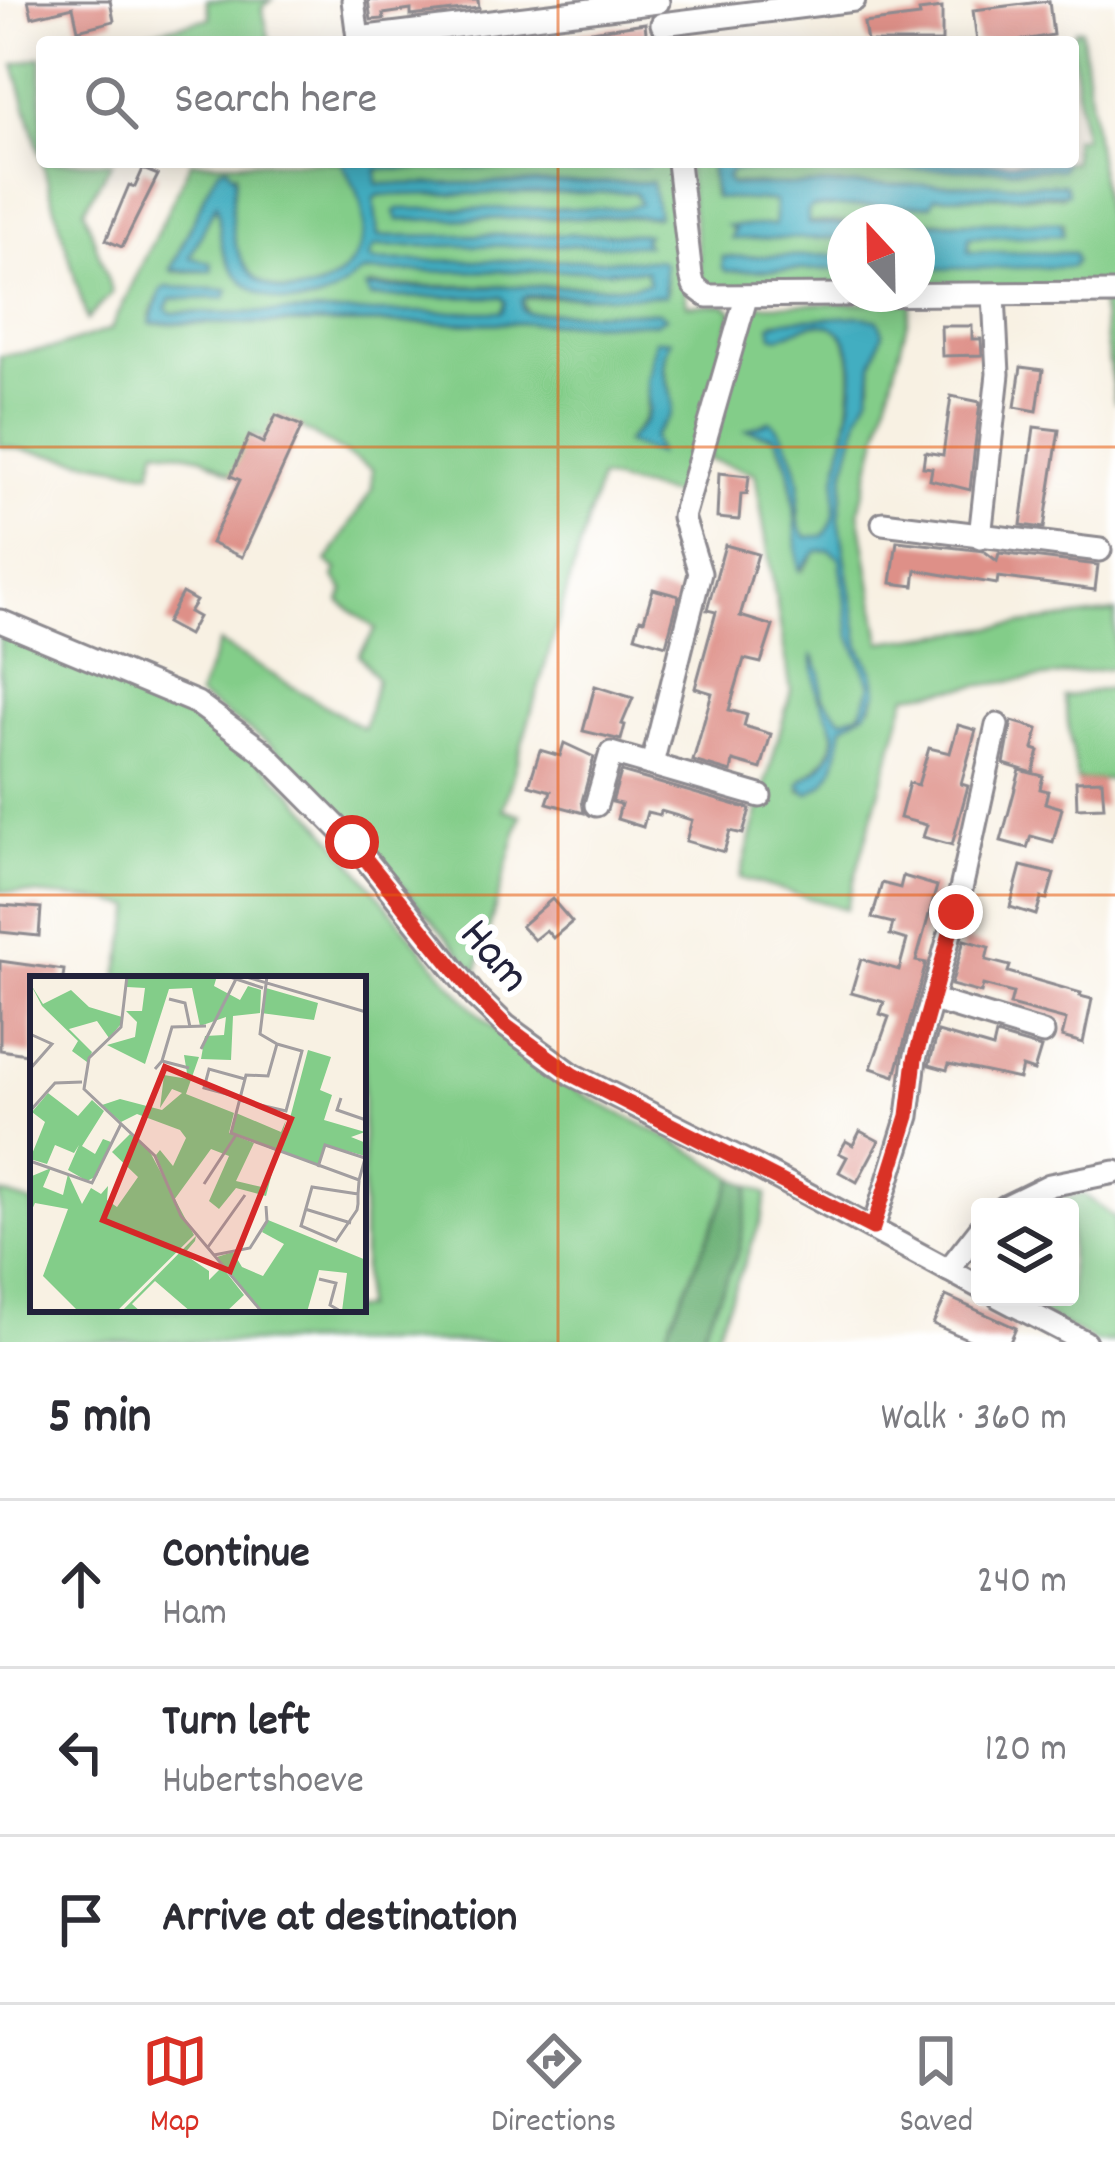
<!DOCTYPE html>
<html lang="en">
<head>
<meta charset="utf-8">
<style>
	:root { --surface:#fff; --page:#f7f7f7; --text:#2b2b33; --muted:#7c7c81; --line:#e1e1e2; --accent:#d93025 }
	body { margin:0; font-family:Dekko,sans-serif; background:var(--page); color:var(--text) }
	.controls { position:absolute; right:36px; bottom:36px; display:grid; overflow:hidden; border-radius:12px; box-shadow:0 6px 30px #0003 }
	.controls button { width:108px; height:108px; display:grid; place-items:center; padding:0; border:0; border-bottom:3px solid var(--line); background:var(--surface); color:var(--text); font:60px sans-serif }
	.compass { position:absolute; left:827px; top:204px; width:108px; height:108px; border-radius:50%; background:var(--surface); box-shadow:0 6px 30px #0003; rotate:338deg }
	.stop { position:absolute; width:36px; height:36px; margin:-27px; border:9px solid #d93025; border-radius:50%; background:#fff }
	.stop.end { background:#d93025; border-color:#fff; box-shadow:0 3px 12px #0008 }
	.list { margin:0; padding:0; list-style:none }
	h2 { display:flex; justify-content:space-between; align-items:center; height:156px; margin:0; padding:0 48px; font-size:51px }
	h2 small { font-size:39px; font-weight:400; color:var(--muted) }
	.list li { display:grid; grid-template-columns:78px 1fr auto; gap:36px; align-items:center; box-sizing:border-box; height:168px; padding:0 48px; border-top:3px solid var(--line) }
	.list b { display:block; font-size:45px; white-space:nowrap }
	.list p { margin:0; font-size:39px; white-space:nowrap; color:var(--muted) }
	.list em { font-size:39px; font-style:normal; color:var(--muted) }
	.icon { flex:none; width:66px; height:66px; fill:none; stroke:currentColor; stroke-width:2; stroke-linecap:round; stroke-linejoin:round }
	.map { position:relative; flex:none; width:1115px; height:1342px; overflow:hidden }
	.search { position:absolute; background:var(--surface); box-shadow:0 6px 30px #0003; left:36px; right:36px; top:36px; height:132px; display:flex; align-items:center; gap:30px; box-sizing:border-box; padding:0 42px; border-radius:12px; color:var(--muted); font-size:45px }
	.sheet { height:660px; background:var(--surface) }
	nav { display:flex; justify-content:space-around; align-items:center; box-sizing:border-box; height:168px; border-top:3px solid var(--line); background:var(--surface); font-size:33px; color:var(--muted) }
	nav a { display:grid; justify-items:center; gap:6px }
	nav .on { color:var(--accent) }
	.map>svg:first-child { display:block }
	.green { fill:#83cd89; stroke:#527862; stroke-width:3; fill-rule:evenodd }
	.forest { fill:#6ab075; stroke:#466958; stroke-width:3 }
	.water { fill:#43aec1; stroke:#32687e; stroke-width:3 }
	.building { fill:#de9088 }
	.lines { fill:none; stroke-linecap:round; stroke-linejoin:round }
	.minor-casing { stroke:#8d8a8f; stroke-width:27 }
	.minor { stroke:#fff; stroke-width:21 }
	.route { stroke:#d93025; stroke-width:15 }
	.grid { fill:none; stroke:#e8590c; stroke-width:3; stroke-opacity:0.55 }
	.labels { text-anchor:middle; stroke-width:12; stroke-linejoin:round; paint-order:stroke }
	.street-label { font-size:48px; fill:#22223b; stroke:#fff }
	.inset-road { fill:none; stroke:#a29ea0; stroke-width:3 }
	.view { fill:#d62828; fill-opacity:0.15; stroke:#d62828; stroke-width:6 }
	.inset-edge { fill:none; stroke:#22223b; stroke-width:6 }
</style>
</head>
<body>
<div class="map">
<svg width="1115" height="1342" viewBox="0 0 1115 1342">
	<rect width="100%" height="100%" fill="#fff"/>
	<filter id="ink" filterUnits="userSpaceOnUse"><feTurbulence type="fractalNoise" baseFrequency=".00833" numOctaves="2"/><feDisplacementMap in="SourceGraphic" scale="24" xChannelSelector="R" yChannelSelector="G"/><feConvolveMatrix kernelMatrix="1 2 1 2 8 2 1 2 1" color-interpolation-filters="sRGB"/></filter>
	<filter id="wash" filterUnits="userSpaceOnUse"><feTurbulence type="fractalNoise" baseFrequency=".004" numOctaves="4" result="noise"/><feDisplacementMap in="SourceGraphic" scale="48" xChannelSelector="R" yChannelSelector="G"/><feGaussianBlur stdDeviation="2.7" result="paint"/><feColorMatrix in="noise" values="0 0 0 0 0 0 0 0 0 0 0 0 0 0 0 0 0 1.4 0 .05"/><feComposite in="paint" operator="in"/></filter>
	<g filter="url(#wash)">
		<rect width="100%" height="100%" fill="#f8f1e3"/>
		<g class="green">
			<polygon points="206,0 272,0 262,7 270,42 108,42 210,18"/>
			<polygon points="1076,29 1081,29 1115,287 1115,404 1100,300 917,287 917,269 1073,266 1073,253 968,252 969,237 1063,235 1063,222 808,222 808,210 812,207 931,205 934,198 941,197 1065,196 728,183 727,173 732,170 1062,168 1064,162 1073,162 1073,138 1083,138 1071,42"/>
			<polygon points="42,57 42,162 14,64"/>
			<polygon points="42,162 112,162 84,209 112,293 87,320"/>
			<path d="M191,162H341C348,175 358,189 362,204C382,290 263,327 234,247C225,222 235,197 236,173L213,178L171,268L174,272L212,271L208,262L193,261L190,257L216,204C221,218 218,235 223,250C235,287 287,314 324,298C338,292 349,279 363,272L646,270L649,283L634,286H369L370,297H502L506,302L502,312L171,313L166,309L171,299L228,290L167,287L161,290L150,316L153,324L655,323L658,312L527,313L522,299L667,292L664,263L373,261L369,255L375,246L645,244L644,234L378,236L374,199L379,195L635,192L640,204L628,208L395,212L398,220L656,217L652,182L377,184V169L647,166L652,162H669L687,305H726L733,312L682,497L600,478L503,809L521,815L477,972L308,777L265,741L198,696L219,643L364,729L377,679L359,655L376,629L340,602L344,590L334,577L337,570L327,562L372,489V469L281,416L269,441L252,434L233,475L203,457L157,448L151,472L0,446V356L55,348L111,329ZM655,341H670C656,375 678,388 670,413C667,422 657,428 653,438L656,447L647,448L626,441C653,414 644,414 648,380C649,367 653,354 655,341Z"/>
			<polygon points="686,162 710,162 713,196 775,199 775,225 732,226 733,238 845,238 845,255 723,257 726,271 845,269 845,288 721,289 702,282"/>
			<path d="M912,302L859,511L881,642L1115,612V668L907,695L846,909L740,878L791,691L755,473L707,459L747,316L757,305ZM860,316L883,332L872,364V384L860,413L845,470L839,519L860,647L873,672L877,691L872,705L843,726C835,766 838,769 801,791L802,779C863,740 815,710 815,657L822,697L842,719L860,713L871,685L850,635L840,559L830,550L816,551L803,570L789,468L775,437L747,430L769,421C783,433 797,461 799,481C802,502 791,519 806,537L823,536C841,516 833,496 837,473C846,430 882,285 787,334L775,322Z"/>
			<path d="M0,630C75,661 158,685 224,733C336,813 405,950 508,1042C574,1102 663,1126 734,1178L662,1342H0V1193L33,1203V1309H363V979H117L133,907L107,901L0,891Z"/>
			<polygon points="1115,687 1115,779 1077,781 1064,697"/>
			<polygon points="750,1186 767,1194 761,1221 713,1342 698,1342 739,1250"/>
			<polygon points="1083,1194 1115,1218 1115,1342 1096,1342 1011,1297 1070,1297 1070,1207 1034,1207"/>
		</g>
		<polygon class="forest" points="734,1178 750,1186 739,1250 698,1342 662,1342"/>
		<g class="water">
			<path d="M341,162H652L647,166L377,169V184L652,182L658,216L398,220L395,212L398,209L628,208L640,204L635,192L379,195L374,199L378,236L647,234L643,240L647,245L375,246L369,257L373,261L660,260L664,263L665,296H527L522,300V309L527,313L658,312L666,317L655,323H150L161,290L167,287L228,290L225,298L171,299L166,309L171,313L502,312L506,302L502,297H370L366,288L634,286L649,283L646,270L363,272C350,280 340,292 324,298C284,313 236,291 223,250C218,235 221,217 216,204L190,257L211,263L212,271L171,270L213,178L220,168L227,166L236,178C204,335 376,313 363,213C361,194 350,178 341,162Z"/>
			<polygon points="710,162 1064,162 1062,169 732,170 726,178 731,185 1065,184 1068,193 935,197 931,205 812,207 808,210 808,224 845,224 845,238 731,239 735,230 728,226 775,225 775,201 715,198"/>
			<polygon points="1061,222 1063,235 969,237 968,252 1074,253 1076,261 1071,267 917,269 917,254 933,254 935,241 917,238 917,223"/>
			<polygon points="845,255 845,269 726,271 722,267 723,257"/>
			<path d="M860,316L878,320L883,332L872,364L870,393L860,413L845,470L839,519L860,647L873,672L877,691L867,711L843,726C838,753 837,783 807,794L799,785C805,776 814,774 821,766C850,734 826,721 818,694C814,682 814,667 812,654L821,673L822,697L842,719L861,713L871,685L850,635L840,559L830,550L817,551L799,570C793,527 800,474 775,436L747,430L770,421C784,429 797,463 799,480C802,502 791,518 806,537L823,536C841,516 833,496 837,473C843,441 872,348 833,327C813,317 797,331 779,337L773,335L770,325L786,320Z"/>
			<path d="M655,340H670C652,377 680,393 670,415C666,423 657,428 653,438L657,454L625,443L645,422L649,410L647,381Z"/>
		</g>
		<g id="blocks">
			<g class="building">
				<polygon points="28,0 110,0 114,21 78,30 73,7 32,17"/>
				<polygon points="368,0 478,0 479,8 411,16 411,10 383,14 384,19 371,20"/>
				<polygon points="1049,1 1053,35 1012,42 977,42 973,10"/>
				<polygon points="942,8 942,42 867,42 864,23 920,16 919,11"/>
				<polygon points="645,23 647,42 579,42 578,33"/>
				<polygon points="143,169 158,175 122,247 106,240 129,185 135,187"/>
				<polygon points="941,326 972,326 972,339 981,339 982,355 942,356"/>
				<polygon points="1021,367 1043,370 1037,411 1015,407"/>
				<polygon points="951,396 980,402 970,490 930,480 932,468 923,467 925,452 943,455"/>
				<polygon points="276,415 302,426 242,557 211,543 240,480 231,476 249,436 263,443"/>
				<polygon points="1034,427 1059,430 1044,528 1021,525"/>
				<polygon points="719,473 749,476 747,494 741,494 739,520 717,518"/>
				<polygon points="897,541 984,551 997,561 999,553 1098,565 1095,590 998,577 997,584 916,570 914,586 891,583"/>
				<polygon points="725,545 758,554 740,616 773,626 761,663 744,659 729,710 747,715 744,726 771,734 761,769 733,761 731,772 693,761 712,693 695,688 716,612 707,610"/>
				<polygon points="653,589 679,596 666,645 635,636 640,619 644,620"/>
				<polygon points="182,593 196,601 189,612 198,617 188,635 166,623"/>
				<polygon points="595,686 633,698 622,724 625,725 621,740 583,731"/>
				<polygon points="1012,721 1038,729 1033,749 1039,751 1033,773 1004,764"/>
				<polygon points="958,725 976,730 961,784 968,786 952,845 923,837 927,825 900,818 909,783 918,785 929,748 950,753"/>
				<polygon points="564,743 594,757 582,801 584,813 547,803 551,791 529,785 540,750 560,756"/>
				<polygon points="1020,770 1043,776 1040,789 1048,791 1045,803 1062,808 1053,842 1031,836 1027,848 1001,841"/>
				<polygon points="621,772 750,809 743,834 730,831 724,852 686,841 692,820 661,811 660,815 647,812 643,827 617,819 621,804 612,802"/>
				<polygon points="1102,780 1104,807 1077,808 1076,781"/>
				<polygon points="1021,866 1054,874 1047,899 1041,898 1036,915 1010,907"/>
				<polygon points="903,876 937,886 916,961 926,963 895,1076 871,1068 889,1017 880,1014 884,1002 851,993 861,959 899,970 907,940 890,935 893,923 872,918 882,883 900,888"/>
				<polygon points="552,899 572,922 553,938 546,930 534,940 521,926"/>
				<polygon points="0,905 41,908 39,936 0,932"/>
				<polygon points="964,940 989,947 986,960 1010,966 1008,972 1081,993 1080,996 1092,999 1083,1043 1062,1037 1066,1020 1010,1005 1013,993 983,985 981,993 951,985"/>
				<polygon points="0,961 64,970 63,979 33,979 33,1055 0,1050"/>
				<polygon points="938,1032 993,1048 996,1035 1041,1048 1034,1071 1022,1067 1019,1079 949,1064 947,1070 929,1065"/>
				<polygon points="860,1131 879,1141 857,1182 839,1172 847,1157 839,1153 846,1141 853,1145"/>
				<polygon points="946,1296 1016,1328 1010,1342 974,1342 933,1324"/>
			</g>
		</g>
	</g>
	<g filter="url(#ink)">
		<use href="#blocks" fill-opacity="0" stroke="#8d8a8f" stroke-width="3"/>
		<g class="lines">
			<g class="minor-casing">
				<g id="minor">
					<polyline points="353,0 358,38 658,2"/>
					<polyline points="662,24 854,0"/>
					<polyline points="678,162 691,275 694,286 707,296 1115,293"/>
					<polyline points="883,523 1100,550"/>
					<polyline points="980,537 998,374 994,295"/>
					<polyline points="0,621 197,703 261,750 352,842 475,996 506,1026 573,1075 755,1166 980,1287"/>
					<polyline points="652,764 700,573 683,517 746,298"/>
					<polyline points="596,805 611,753 760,796"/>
					<polyline points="933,1000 1043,1033"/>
					<polyline points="1005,1207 1050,1185 1115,1172"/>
					<polyline points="873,1229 908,1116 915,1059 956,912 997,725"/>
					<polyline points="948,1270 980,1229"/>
					<polyline points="999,1297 1085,1342"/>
				</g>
			</g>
			<use href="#minor" class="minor"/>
		</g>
	</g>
	<g class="lines" filter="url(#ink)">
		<polyline class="route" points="352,842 476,996 506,1026 573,1075 873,1228 908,1116 915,1059 956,912"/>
	</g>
	<path class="grid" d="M558,0V42M558,162V1342M0,447H1115M0,895H1115"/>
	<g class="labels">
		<g class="street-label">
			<text transform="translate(498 953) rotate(49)" y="17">Ham</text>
		</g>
	</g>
	<g transform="translate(30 976)">
		<rect width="336" height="336" fill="#f8f1e3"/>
		<path d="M97,0H187L184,10L210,24L218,10L231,14L230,37L203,40L201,84L171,83L175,60L194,59L196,41L170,50L162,12L139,13L115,88L77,69L105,61L107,46L96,35H112L115,12L97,11ZM0,7L13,28L41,14L59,31L92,41L91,48L79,62L67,45L39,53L62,76L57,86L42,75L48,65L12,30ZM236,12L288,27L284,44L231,37ZM278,74L301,81L290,114L302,119L294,144L335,156L321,161L336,167L335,180L295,169L288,189L251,176ZM154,79L169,81L156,118L204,137L199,157L224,167L206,205L236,212L246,175L202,157L206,137L251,156L256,144L236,220L206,212L189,233L179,225L199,180L181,173L144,224L126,179L130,174L143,190L156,162L150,154L107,138L91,146L72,129L90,123L132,134L152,117L142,113L130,132L134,99L158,103ZM18,117L48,140L62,124L74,135L52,170L65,178L73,163L81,166L67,200L57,205L38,194L49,169L44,177L25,169L17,188L0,183L15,146L2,136ZM100,158L120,176L164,259L86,336H49L13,300L38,233L5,227L0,238L2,200L21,192L13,211L33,219L38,198L52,228L61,212L71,218L78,210L77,224L87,231L108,201L82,176ZM238,244L336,284V336L312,335L317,297L289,294L277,336H233L187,281L203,276L212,291L233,300L254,268L232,256ZM166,260L165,265L154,278L179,295V304L192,291L214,319L196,336H161L125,305L102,328L111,336H91Z" fill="#83cd89"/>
		<path class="inset-road" d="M97,0L91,51L59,82L54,113L125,180L151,240L232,336M197,0L233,12M213,0L336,36M237,0L230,58L247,68L238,100L216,99L201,157L329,204L336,179M139,23L155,27L160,51M0,58L22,68L0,93M171,73L206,3M132,85L142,51L176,50M125,93L132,85L159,92M208,121L174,112L179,93L215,103M311,122L307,134L336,144M209,124L256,135L272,75L247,68M0,135L25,107L52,106M0,185L62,207L91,148M288,191L295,169L335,182M174,208L206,159M328,218L282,211L271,250L306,265L327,234L328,228V218L329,205M275,233L321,247M178,271L215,219M184,279L220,272L237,245L236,230M289,303L306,307L300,329L312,336"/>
		<path class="view" d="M135,91L261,143L200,295L73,244Z"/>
		<rect width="336" height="336" class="inset-edge"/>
	</g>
</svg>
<div class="controls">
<button><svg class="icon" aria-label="layers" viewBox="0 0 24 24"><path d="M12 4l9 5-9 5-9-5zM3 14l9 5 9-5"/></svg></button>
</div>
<svg class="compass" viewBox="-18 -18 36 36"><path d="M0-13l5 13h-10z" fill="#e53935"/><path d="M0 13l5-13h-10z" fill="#7c7c81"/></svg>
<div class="stop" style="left:352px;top:842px"></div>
<div class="stop end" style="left:956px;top:912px"></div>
<div class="search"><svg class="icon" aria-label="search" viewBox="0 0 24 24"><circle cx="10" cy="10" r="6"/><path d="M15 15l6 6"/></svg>Search here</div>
</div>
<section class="sheet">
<h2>5 min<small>Walk · 360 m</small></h2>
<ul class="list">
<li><svg class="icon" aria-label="ahead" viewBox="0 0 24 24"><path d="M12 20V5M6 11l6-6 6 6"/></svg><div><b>Continue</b><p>Ham</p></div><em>240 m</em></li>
<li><svg class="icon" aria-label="left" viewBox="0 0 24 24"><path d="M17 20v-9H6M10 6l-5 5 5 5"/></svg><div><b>Turn left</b><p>Hubertshoeve</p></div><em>120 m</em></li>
<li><svg class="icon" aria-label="arrive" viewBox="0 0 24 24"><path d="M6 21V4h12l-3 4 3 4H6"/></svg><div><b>Arrive at destination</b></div></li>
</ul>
</section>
<nav>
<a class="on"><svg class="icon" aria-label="map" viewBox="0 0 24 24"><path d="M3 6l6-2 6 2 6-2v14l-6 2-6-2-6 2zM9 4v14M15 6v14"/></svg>Map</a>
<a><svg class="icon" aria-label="directions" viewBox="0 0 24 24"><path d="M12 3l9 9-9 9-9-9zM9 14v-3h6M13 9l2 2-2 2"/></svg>Directions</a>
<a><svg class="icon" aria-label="saved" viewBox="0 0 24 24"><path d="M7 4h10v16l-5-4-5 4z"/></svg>Saved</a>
</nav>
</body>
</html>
